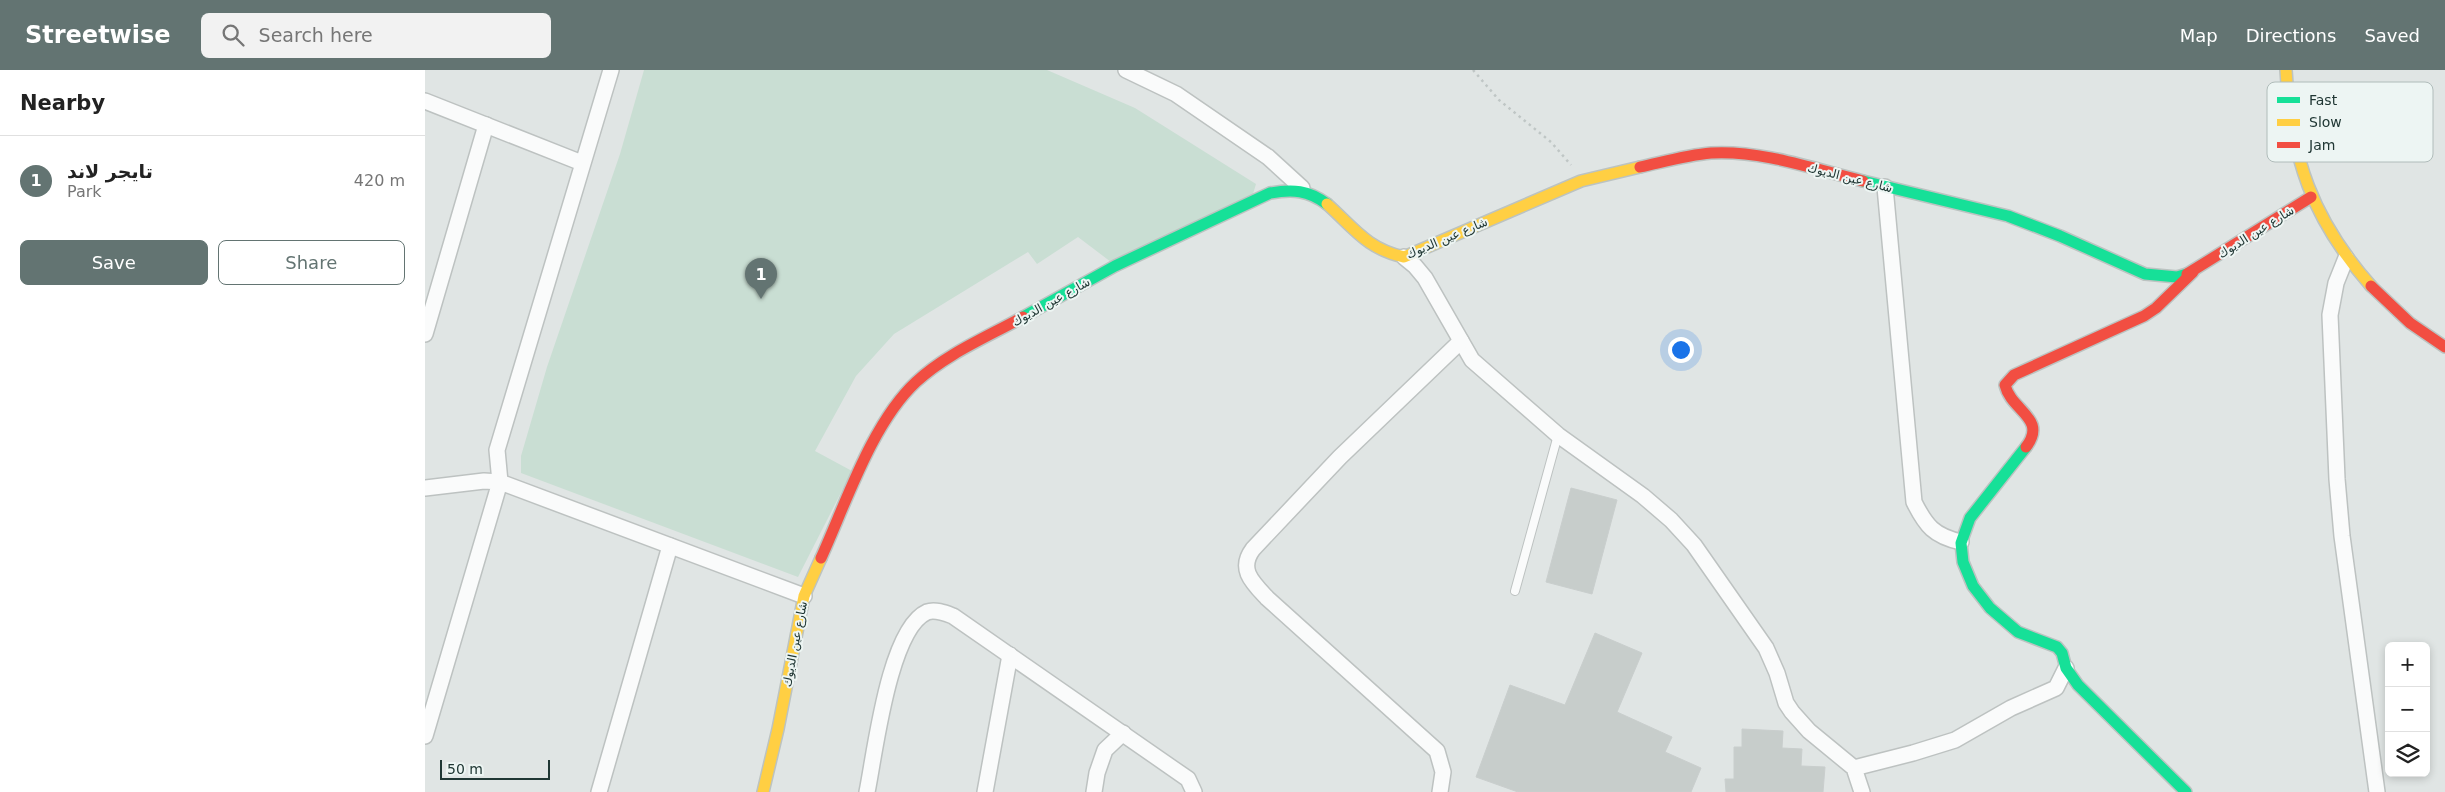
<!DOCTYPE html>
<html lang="en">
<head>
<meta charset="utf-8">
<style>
	:root { --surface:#fff; --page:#f2f2f2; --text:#222; --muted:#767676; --line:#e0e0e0; --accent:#637472 }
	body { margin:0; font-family:"DejaVu Sans",Vazirmatn,sans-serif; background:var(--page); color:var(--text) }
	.controls { position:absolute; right:15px; bottom:15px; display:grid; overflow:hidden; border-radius:8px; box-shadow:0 2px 8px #0003 }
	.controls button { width:45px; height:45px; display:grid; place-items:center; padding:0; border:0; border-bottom:1px solid var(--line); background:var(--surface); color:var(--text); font:25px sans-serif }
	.scale { position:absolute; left:15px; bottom:12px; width:110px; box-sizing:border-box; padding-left:5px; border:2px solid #203734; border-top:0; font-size:14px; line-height:18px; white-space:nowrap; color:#203734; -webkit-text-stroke:4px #edf5f3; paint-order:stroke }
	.you { position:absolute; left:1255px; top:279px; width:18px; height:18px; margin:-12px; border:4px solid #fff; border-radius:50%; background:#1a73e8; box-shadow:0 0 0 8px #1a73e833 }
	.badge { display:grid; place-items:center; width:32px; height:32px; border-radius:50%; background:var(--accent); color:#fff; font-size:16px; font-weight:700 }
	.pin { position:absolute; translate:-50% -41px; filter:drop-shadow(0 1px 2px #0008) }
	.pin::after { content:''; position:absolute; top:26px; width:18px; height:15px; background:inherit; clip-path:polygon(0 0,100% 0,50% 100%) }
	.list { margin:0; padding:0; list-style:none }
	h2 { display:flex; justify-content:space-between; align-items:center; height:65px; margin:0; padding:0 20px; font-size:21px }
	h2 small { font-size:16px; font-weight:400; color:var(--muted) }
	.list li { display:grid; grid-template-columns:32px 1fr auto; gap:15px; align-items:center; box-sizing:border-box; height:90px; padding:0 20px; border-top:1px solid var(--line) }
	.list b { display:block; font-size:19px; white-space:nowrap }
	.list p { margin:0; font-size:16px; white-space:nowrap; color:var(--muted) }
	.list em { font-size:16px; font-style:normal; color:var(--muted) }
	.actions { display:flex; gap:10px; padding:15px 20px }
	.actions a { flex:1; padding:11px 0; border:1px solid var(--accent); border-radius:8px; text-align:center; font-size:18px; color:var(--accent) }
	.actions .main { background:var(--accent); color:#fff }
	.icon { flex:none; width:28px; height:28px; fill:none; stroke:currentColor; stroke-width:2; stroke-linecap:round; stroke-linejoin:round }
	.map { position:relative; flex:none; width:2020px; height:722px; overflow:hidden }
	header { display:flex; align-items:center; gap:30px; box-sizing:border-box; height:70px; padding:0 25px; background:var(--accent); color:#fff }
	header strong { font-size:24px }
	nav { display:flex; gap:28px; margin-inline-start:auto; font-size:18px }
	.search { width:350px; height:45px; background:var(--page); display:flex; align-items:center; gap:12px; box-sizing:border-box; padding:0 18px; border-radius:8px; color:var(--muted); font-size:19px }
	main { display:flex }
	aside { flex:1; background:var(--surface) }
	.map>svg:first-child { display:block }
	.green { fill:#c9ded3 }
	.building { fill:#c7cdcb; stroke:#c9cecd }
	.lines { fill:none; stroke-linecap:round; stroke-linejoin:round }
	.lane-casing { stroke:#bdc2c1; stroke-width:10 }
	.street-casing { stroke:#bdc2c1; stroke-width:18 }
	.fast-casing { stroke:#bcc3c1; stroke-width:14 }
	.slow-casing { stroke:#bcc3c1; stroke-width:14 }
	.jam-casing { stroke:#bcc3c1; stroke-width:14 }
	.path { stroke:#bfc6c5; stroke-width:2.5; stroke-dasharray:2.5 4; stroke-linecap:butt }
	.lane { stroke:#fafbfb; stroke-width:8 }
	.street { stroke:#fafbfb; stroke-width:15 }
	.fast { stroke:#16e098; stroke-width:11 }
	.slow { stroke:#ffcf43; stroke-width:11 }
	.jam { stroke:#f24e42; stroke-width:11 }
	.labels { text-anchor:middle; stroke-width:4; stroke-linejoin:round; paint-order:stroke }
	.street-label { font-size:12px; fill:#203734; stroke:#edf5f3 }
	.key { fill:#edf5f3; stroke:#b0bcba; stroke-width:1 }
	.key-label { font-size:14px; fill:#203734 }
</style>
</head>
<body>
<header>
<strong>Streetwise</strong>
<div class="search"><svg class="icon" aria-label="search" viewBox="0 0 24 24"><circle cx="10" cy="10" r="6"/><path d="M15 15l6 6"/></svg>Search here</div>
<nav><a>Map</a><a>Directions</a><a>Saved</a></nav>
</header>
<main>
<aside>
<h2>Nearby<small></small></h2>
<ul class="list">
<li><span class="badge">1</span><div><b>تايجر لاند</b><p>Park</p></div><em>420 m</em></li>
</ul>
<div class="actions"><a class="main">Save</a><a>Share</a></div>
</aside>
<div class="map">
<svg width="2020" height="722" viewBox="0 0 2020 722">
	<rect width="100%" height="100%" fill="#e0e5e4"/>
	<polygon class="green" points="219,0 622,0 710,38 831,114 828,124 686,192 653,167 612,194 603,182 469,264 431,306 390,381 427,401 373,507 96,403 96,386 122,297 195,84"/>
	<g class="building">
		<polygon points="1146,418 1192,430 1167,524 1121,512"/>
		<polygon points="1170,563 1217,583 1192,642 1247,667 1240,682 1276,698 1266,722 1093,722 1051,707 1085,615 1140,635"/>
		<polygon points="1317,659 1358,661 1357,678 1377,679 1376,696 1400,697 1398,722 1301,722 1300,709 1309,709 1309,677 1317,677"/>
	</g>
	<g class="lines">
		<g class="lane-casing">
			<polyline id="lane" points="1090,521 1133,365"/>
		</g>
		<g class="street-casing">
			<g id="street">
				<polyline points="186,0 72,380 75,412 379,526"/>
				<polyline points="701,0 751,24 843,87 877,118"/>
				<polyline points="0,31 157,93"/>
				<path d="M1460,117L1489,432C1501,456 1509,466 1536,472"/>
				<polyline points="979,187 990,196 1000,208 1047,290 1133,365 1218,426 1246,450 1269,475 1341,578 1352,603 1361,633 1367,642 1384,661 1429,698 1437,722"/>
				<polyline points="1921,188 1911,213 1905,245 1912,409 1917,466 1952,722"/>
				<polyline points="0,264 61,55"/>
				<polyline points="0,418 59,411 75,412 0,666"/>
				<polyline points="1429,698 1488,683 1530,670 1586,638 1631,618 1641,598"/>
				<polyline points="174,722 245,476"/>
				<path d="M442,722C450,683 464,559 502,542C510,539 520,543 528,546L763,709L769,722"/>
				<polyline points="560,722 585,585"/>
				<polyline points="669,722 672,703 680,680 698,663"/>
				<path d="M1015,722L1018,702L1012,681L842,528C827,512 813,499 828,479L915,387L1036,271"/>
			</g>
		</g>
		<g class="fast-casing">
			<g id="fast">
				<polyline points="1438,111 1583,146 1635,166 1720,204 1752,207 1762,204"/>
				<path d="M598,247L690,196L845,123C868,119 883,120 902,134"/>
				<polyline points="1601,377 1545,448 1536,473 1538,492 1548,516 1565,538 1593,562 1632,577 1637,583 1641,598 1653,615 1761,722"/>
			</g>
		</g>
		<g class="slow-casing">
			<g id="slow">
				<path d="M1861,0C1866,88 1887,149 1946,216"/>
				<path d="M902,134C929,158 942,179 979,187L1156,111L1215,97"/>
				<polyline points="338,722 353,659 379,526 396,488"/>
			</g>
		</g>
		<g class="jam-casing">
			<g id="jam">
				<path d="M1215,97C1238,92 1262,85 1286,83C1337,80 1389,99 1438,111"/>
				<polyline points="1762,204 1886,127"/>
				<polyline points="1946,216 1985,253 2020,277"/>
				<path d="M1601,377C1623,348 1586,341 1580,315L1589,305L1719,246L1731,238L1768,202"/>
				<path d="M396,488C421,433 447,353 491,312C521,284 562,267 598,247"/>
			</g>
		</g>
		<polyline class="path" points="1048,0 1074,30 1126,72 1146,95"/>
		<use href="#lane" class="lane"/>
		<use href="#street" class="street"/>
		<use href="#fast" class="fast"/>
		<use href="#slow" class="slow"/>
		<use href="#jam" class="jam"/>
	</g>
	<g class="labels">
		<g class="street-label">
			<text transform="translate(1425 108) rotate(14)" y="4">شارع عين الديوك</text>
			<text transform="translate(1831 162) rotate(-32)" y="4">شارع عين الديوك</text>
			<text transform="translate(1022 168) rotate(-23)" y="4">شارع عين الديوك</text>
			<text transform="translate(626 232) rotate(-29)" y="4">شارع عين الديوك</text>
			<text transform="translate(370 574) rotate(-79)" y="4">شارع عين الديوك</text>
		</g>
	</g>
	<rect x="1842" y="12" width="166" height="80" rx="8" class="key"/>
	<rect x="1852" y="27" width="23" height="6" fill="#16e098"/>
	<rect x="1852" y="49" width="23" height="7" fill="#ffcf43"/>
	<rect x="1852" y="72" width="23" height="6" fill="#f24e42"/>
	<g class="key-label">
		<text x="1884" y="35">Fast</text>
		<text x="1884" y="57">Slow</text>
		<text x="1884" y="80">Jam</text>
	</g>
</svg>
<div class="controls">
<button>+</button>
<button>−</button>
<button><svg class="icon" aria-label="layers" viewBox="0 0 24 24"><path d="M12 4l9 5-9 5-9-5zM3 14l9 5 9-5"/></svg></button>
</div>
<div class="scale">50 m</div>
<div class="you"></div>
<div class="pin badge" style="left:336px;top:229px">1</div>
</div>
</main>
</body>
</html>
